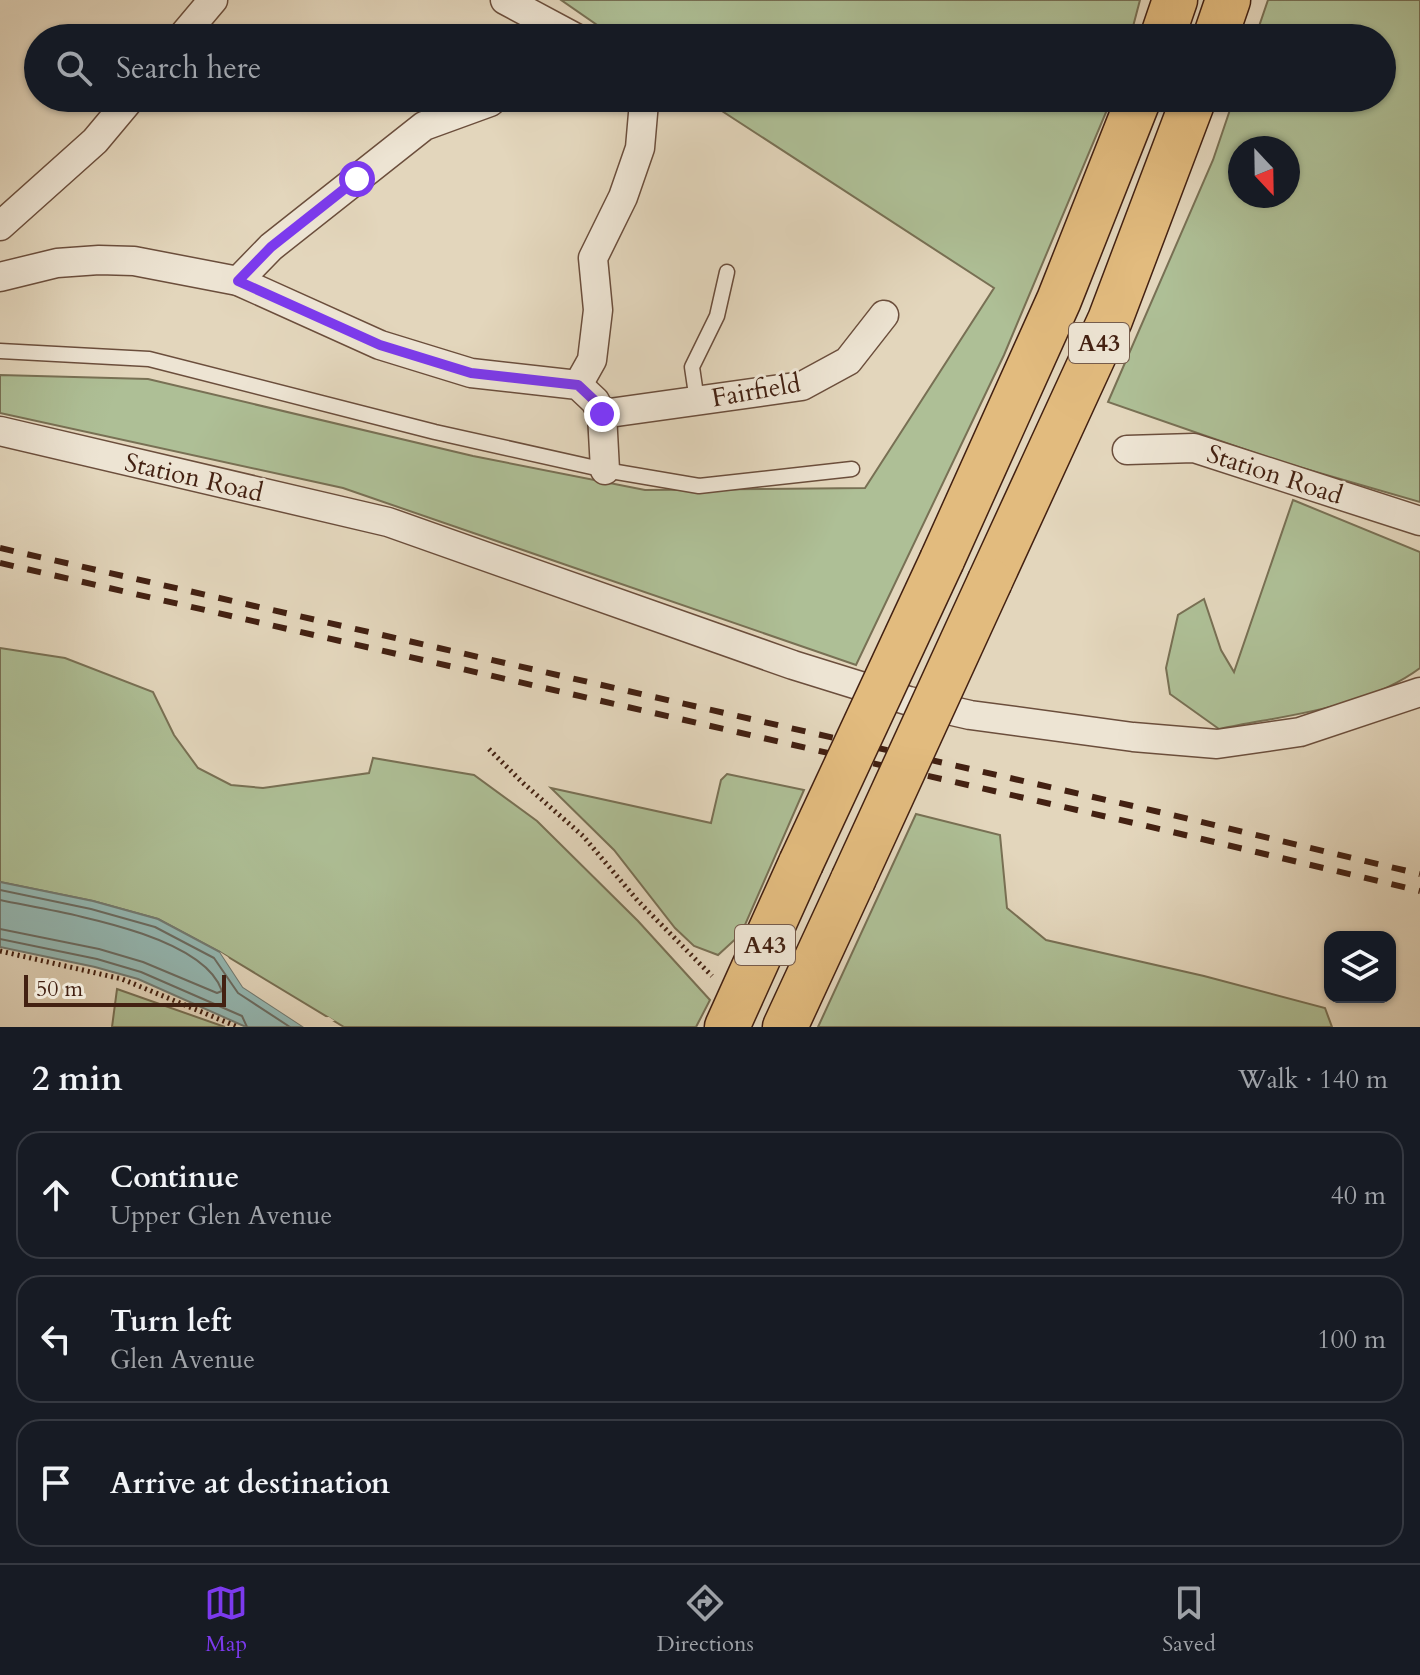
<!DOCTYPE html>
<html lang="en">
<head>
<meta charset="utf-8">
<style>
	:root { --surface:#171b24; --page:#20242c; --text:#f1f3f6; --muted:#9ea1a6; --line:#363941; --accent:#7c3aed }
	body { margin:0; font-family:Cardo,serif; background:var(--page); color:var(--text) }
	.controls { position:absolute; right:24px; bottom:24px; display:grid; overflow:hidden; border-radius:16px; box-shadow:0 2px 6px #0004 }
	.controls button { width:72px; height:72px; display:grid; place-items:center; padding:0; border:0; border-bottom:2px solid var(--line); background:var(--surface); color:var(--text); font:40px sans-serif }
	.compass { position:absolute; left:1228px; top:136px; width:72px; height:72px; border-radius:50%; background:var(--surface); box-shadow:0 2px 6px #0004; rotate:158deg }
	.scale { position:absolute; left:24px; bottom:20px; width:202px; box-sizing:border-box; padding-left:8px; border:4px solid #432112; border-top:0; font-size:22px; line-height:28px; white-space:nowrap; color:#432112; -webkit-text-stroke:6px #ede4d3; paint-order:stroke }
	.stop { position:absolute; width:24px; height:24px; margin:-18px; border:6px solid #7c3aed; border-radius:50%; background:#fff }
	.stop.end { background:#7c3aed; border-color:#fff; box-shadow:0 2px 8px #0008 }
	.list { margin:0; padding:0; list-style:none }
	h2 { display:flex; justify-content:space-between; align-items:center; height:104px; margin:0; padding:0 32px; font-size:34px }
	h2 small { font-size:26px; font-weight:400; color:var(--muted) }
	.list li { display:grid; grid-template-columns:52px 1fr auto; gap:24px; align-items:center; box-sizing:border-box; height:128px; margin:0 16px 16px; padding:0 16px; border:2px solid var(--line); border-radius:24px }
	.list b { display:block; font-size:30px; white-space:nowrap }
	.list p { margin:0; font-size:26px; white-space:nowrap; color:var(--muted) }
	.list em { font-size:26px; font-style:normal; color:var(--muted) }
	.icon { flex:none; width:44px; height:44px; fill:none; stroke:currentColor; stroke-width:2; stroke-linecap:round; stroke-linejoin:round }
	.map { position:relative; flex:none; width:1420px; height:1027px; overflow:hidden }
	.search { position:absolute; background:var(--surface); box-shadow:0 2px 6px #0004; left:24px; right:24px; top:24px; height:88px; display:flex; align-items:center; gap:20px; box-sizing:border-box; padding:0 28px; border-radius:44px; color:var(--muted); font-size:30px }
	.sheet { height:536px; background:var(--surface) }
	nav { display:flex; justify-content:space-around; align-items:center; box-sizing:border-box; height:112px; border-top:2px solid var(--line); background:var(--surface); font-size:22px; color:var(--muted) }
	nav a { display:grid; justify-items:center; gap:4px }
	nav .on { color:var(--accent) }
	.map>svg:first-child { display:block }
	.green { fill:#aebf96; stroke:#787054; stroke-width:2; fill-rule:evenodd }
	.water { fill:#95b9b4; stroke:#747c73; stroke-width:2 }
	.pier { fill:#e3d6bc }
	.lines { fill:none; stroke-linecap:round; stroke-linejoin:round }
	.shore { stroke:#6c6d63; stroke-width:2 }
	.lane-casing { stroke:#6b4e3c; stroke-width:17 }
	.street-casing { stroke:#6b4e3c; stroke-width:31 }
	.highway-casing { stroke:#432112; stroke-width:47 }
	.path { stroke:#432112; stroke-width:5; stroke-dasharray:2 4; stroke-linecap:butt }
	.lane { stroke:#ede4d3; stroke-width:14 }
	.street { stroke:#ede4d3; stroke-width:28 }
	.highway { stroke:#e2bb7e; stroke-width:44 }
	.rail { stroke:#432112; stroke-width:6; stroke-dasharray:14 14; stroke-linecap:butt }
	.highway-bridge-casing { stroke:#432112; stroke-width:47; stroke-linecap:butt }
	.highway-bridge { stroke:#e2bb7e; stroke-width:44 }
	.route { stroke:#7c3aed; stroke-width:10 }
	.labels { text-anchor:middle; stroke-width:6; stroke-linejoin:round; paint-order:stroke }
	.shield { fill:#ede4d3; stroke:#765c4c; stroke-width:2 }
	.shield-label { font-size:24px; font-weight:bold; fill:#432112 }
	.street-label { font-size:26px; fill:#432112; stroke:#ede4d3 }
</style>
</head>
<body>
<div class="map">
<svg width="1420" height="1027" viewBox="0 0 1420 1027">
	<rect width="100%" height="100%" fill="#e3d6bc"/>
	<filter id="stains"><feTurbulence type="fractalNoise" baseFrequency=".0025" numOctaves="4"/><feColorMatrix values="0 0 0 0 .2 0 0 0 0 .09 0 0 0 0 .02 0 0 0 .5 -.17"/></filter>
	<radialGradient id="worn" r=".72"><stop offset=".6" stop-color="#630" stop-opacity="0"/><stop offset="1" stop-color="#630" stop-opacity=".3"/></radialGradient>
	<g class="green">
		<polygon points="561,0 1140,0 1130,38 616,38"/>
		<path d="M1268,0H1420V502L1278,461L1108,402L1213,160L1234,98H1382V38H1255ZM1240,148H1288V196H1240Z"/>
		<polygon points="702,98 1112,98 1004,355 856,665 343,488 0,413 0,375 148,379 473,456 645,490 865,488 994,288"/>
		<path d="M1293,500L1420,552V668C1365,709 1285,715 1219,729L1170,694L1166,668L1178,615L1204,599L1221,650L1234,672Z"/>
		<polygon points="0,648 65,658 153,692 174,735 198,768 231,785 263,788 369,773 373,758 474,775 537,821 638,921 710,1000 696,1027 344,1027 220,952 158,919 93,901 0,882"/>
		<polygon points="727,774 804,790 741,934 718,955 694,946 675,928 614,850 551,788 711,823 721,780"/>
		<polygon points="916,814 1000,835 1007,908 1046,940 1204,976 1325,1008 1332,1027 818,1027"/>
		<polygon points="117,989 225,1027 112,1027"/>
	</g>
	<polygon class="water" points="0,882 93,901 158,919 220,952 243,987 304,1027 246,1027 138,979 95,967 0,947"/>
	<polygon class="pier" points="220,952 228,957 246,984 308,1025 315,1018 329,1017 335,1021 316,1022 311,1027 304,1027 243,987"/>
	<g class="lines">
		<g class="shore">
			<polyline points="0,890 91,909 155,927 214,958 238,993 290,1027"/>
			<path d="M0,900C55,912 202,932 222,991L217,993L143,962L99,949L0,929"/>
			<polyline points="0,939 97,959 141,972 242,1016 247,1027"/>
		</g>
		<g class="lane-casing">
			<g id="lane">
				<polyline points="0,351 149,359 435,432 605,470 699,486 852,469"/>
				<polyline points="697,401 692,367 717,316 727,272"/>
			</g>
		</g>
		<g class="street-casing">
			<g id="street">
				<polyline points="505,0 576,38"/>
				<polyline points="181,38 213,0"/>
				<polyline points="0,226 95,141 131,98"/>
				<polyline points="0,277 57,263 99,260 134,261 238,281 380,345 471,373 578,385 595,401 602,414 605,470"/>
				<polyline points="238,281 271,247 424,126 490,102 495,98"/>
				<polyline points="578,385 592,360 598,310 593,258 623,197 640,148 644,102 641,98"/>
				<polyline points="602,414 802,386 848,361 884,315"/>
				<polyline points="0,431 388,522 793,665 909,701 970,715 1133,737 1217,744 1300,732 1420,692"/>
				<polyline points="1127,450 1194,448 1420,521"/>
			</g>
		</g>
		<g class="highway-casing">
			<g id="highway">
				<polyline points="1162,38 1175,0"/>
				<polyline points="1215,38 1228,0"/>
				<polyline points="942,560 1059,300 1139,98"/>
				<polyline points="990,581 1110,320 1194,98"/>
				<polyline points="727,1027 801,863"/>
				<polyline points="785,1027 853,880"/>
			</g>
		</g>
		<g class="path">
			<polyline points="489,749 523,783 583,836 638,901 712,976"/>
			<polyline points="0,951 122,979 238,1027"/>
		</g>
		<use href="#lane" class="lane"/>
		<use href="#street" class="street"/>
		<use href="#highway" class="highway"/>
		<g class="rail">
			<polyline points="0,548 1168,814 1420,874"/>
			<polyline points="0,563 1164,830 1420,891"/>
		</g>
		<g class="highway-bridge-casing">
			<g id="highway-bridge">
				<polyline points="801,863 942,560"/>
				<polyline points="853,880 990,581"/>
			</g>
		</g>
		<use href="#highway-bridge" class="highway-bridge"/>
	</g>
	<g class="lines">
		<polyline class="route" points="357,179 271,247 238,281 380,345 471,373 578,385 595,401 602,414"/>
	</g>
	<g class="labels">
		<g class="shield">
			<rect x="1069" y="323" width="60" height="40" rx="6"/>
			<rect x="735" y="925" width="60" height="40" rx="6"/>
		</g>
		<g class="shield-label">
			<text x="1099" y="351">A43</text>
			<text x="765" y="953">A43</text>
		</g>
		<g class="street-label">
			<text transform="translate(756 390) rotate(-10)" y="9">Fairfield</text>
			<text transform="translate(1275 474) rotate(18)" y="9">Station Road</text>
			<text transform="translate(194 477) rotate(13)" y="9">Station Road</text>
		</g>
	</g>
	<rect width="100%" height="100%" filter="url(#stains)"/>
	<rect width="100%" height="100%" fill="url(#worn)"/>
</svg>
<div class="controls">
<button><svg class="icon" aria-label="layers" viewBox="0 0 24 24"><path d="M12 4l9 5-9 5-9-5zM3 14l9 5 9-5"/></svg></button>
</div>
<svg class="compass" viewBox="-18 -18 36 36"><path d="M0-13l5 13h-10z" fill="#e53935"/><path d="M0 13l5-13h-10z" fill="#9ea1a6"/></svg>
<div class="scale">50 m</div>
<div class="stop" style="left:357px;top:179px"></div>
<div class="stop end" style="left:602px;top:414px"></div>
<div class="search"><svg class="icon" aria-label="search" viewBox="0 0 24 24"><circle cx="10" cy="10" r="6"/><path d="M15 15l6 6"/></svg>Search here</div>
</div>
<section class="sheet">
<h2>2 min<small>Walk · 140 m</small></h2>
<ul class="list">
<li><svg class="icon" aria-label="ahead" viewBox="0 0 24 24"><path d="M12 20V5M6 11l6-6 6 6"/></svg><div><b>Continue</b><p>Upper Glen Avenue</p></div><em>40 m</em></li>
<li><svg class="icon" aria-label="left" viewBox="0 0 24 24"><path d="M17 20v-9H6M10 6l-5 5 5 5"/></svg><div><b>Turn left</b><p>Glen Avenue</p></div><em>100 m</em></li>
<li><svg class="icon" aria-label="arrive" viewBox="0 0 24 24"><path d="M6 21V4h12l-3 4 3 4H6"/></svg><div><b>Arrive at destination</b></div></li>
</ul>
</section>
<nav>
<a class="on"><svg class="icon" aria-label="map" viewBox="0 0 24 24"><path d="M3 6l6-2 6 2 6-2v14l-6 2-6-2-6 2zM9 4v14M15 6v14"/></svg>Map</a>
<a><svg class="icon" aria-label="directions" viewBox="0 0 24 24"><path d="M12 3l9 9-9 9-9-9zM9 14v-3h6M13 9l2 2-2 2"/></svg>Directions</a>
<a><svg class="icon" aria-label="saved" viewBox="0 0 24 24"><path d="M7 4h10v16l-5-4-5 4z"/></svg>Saved</a>
</nav>
</body>
</html>
